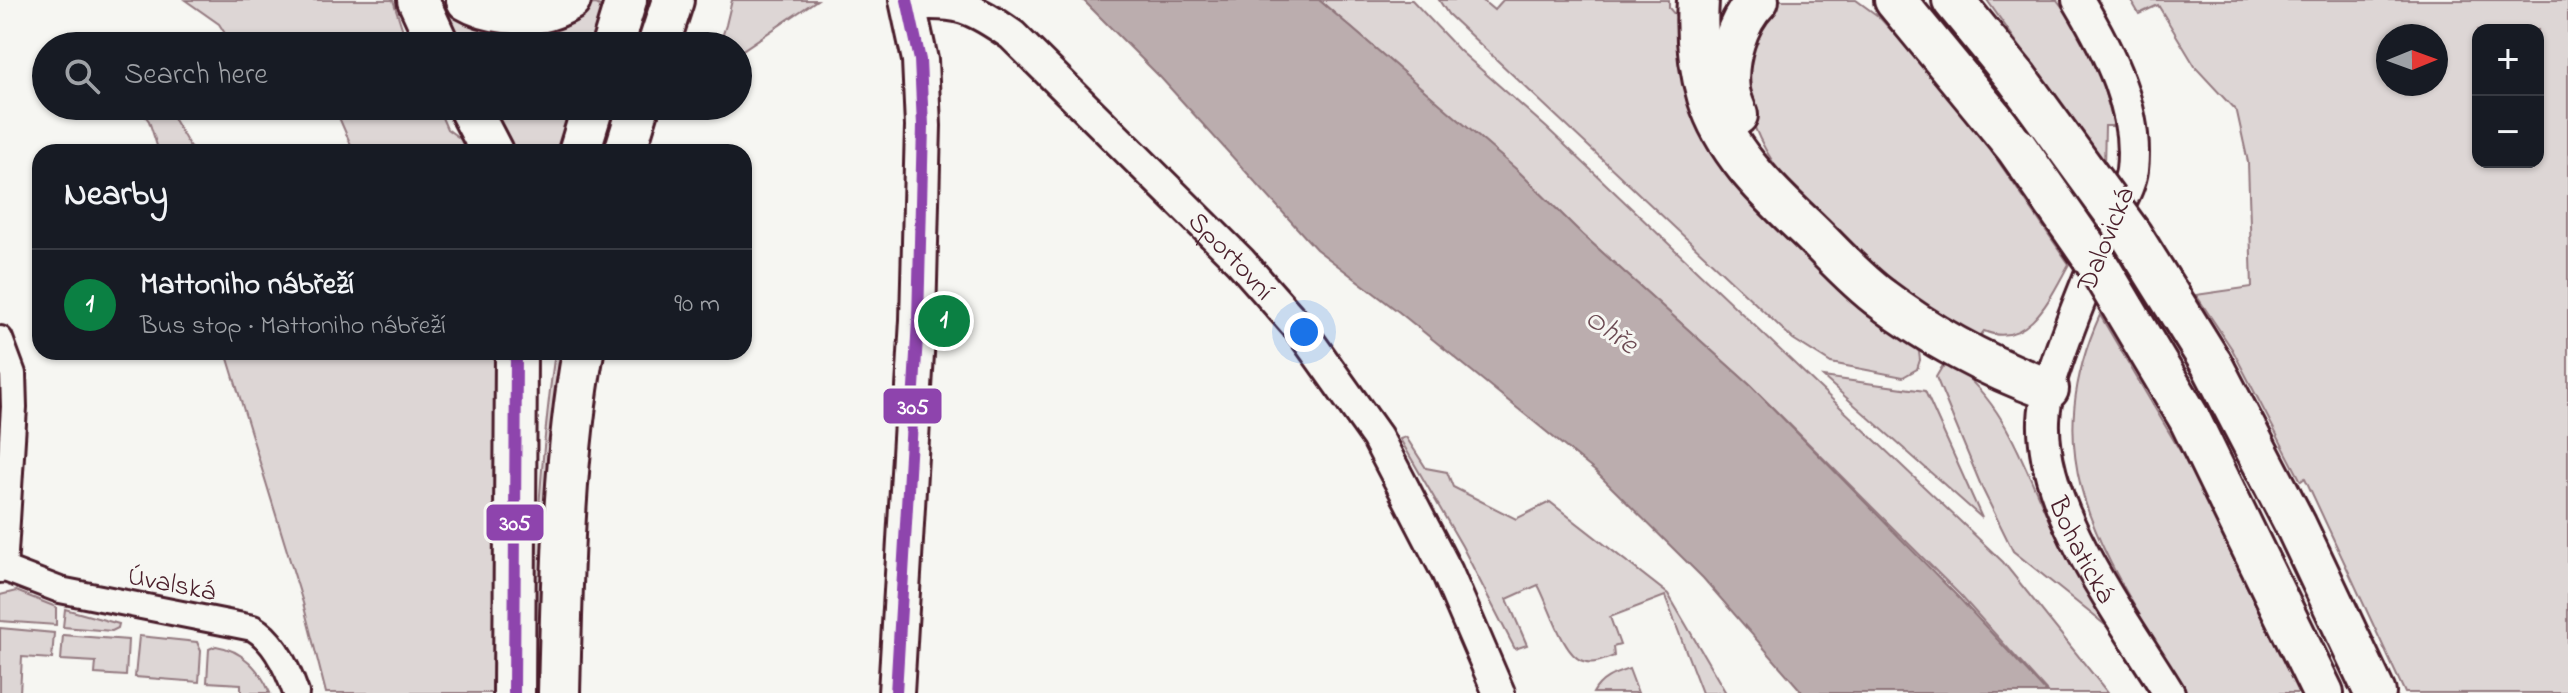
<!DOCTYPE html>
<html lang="en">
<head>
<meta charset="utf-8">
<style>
	:root { --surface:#171b24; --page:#242831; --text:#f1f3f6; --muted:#9ea1a6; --line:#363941; --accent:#0b8043 }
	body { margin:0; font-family:"Indie Flower",sans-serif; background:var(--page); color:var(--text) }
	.controls { position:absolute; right:24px; top:24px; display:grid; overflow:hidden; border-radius:16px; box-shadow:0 2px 6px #0004 }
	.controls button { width:72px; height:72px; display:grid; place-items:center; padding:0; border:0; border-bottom:2px solid var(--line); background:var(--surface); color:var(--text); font:40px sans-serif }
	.compass { position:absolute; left:2376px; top:24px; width:72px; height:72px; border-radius:50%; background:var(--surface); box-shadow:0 2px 6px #0004; rotate:89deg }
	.you { position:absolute; left:1304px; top:332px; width:28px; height:28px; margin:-20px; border:6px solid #fff; border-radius:50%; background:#1a73e8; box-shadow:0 0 0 12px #1a73e833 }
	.badge { display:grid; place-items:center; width:52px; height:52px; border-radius:50%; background:var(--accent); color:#fff; font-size:26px; font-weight:700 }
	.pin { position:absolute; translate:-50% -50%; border:4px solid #fff; box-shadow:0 2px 8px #0006 }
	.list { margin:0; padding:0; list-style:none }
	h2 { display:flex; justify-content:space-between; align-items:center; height:104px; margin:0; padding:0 32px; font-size:34px }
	h2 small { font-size:26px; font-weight:400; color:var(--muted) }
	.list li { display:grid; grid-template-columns:52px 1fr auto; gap:24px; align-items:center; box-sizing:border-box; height:112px; padding:0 32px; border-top:2px solid var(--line) }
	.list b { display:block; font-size:30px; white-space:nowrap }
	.list p { margin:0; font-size:26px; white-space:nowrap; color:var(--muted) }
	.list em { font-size:26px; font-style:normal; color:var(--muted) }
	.icon { flex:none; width:44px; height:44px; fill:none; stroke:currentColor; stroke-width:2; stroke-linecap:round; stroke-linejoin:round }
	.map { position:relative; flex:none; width:2568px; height:693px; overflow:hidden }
	.search { position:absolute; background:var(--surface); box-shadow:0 2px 6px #0004; left:32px; top:32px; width:720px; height:88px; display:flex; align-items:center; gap:20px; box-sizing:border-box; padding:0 28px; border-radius:44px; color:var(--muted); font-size:30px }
	.panel { position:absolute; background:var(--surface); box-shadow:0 2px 6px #0004; left:32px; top:144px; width:720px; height:216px; border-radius:24px }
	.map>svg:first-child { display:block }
	.green { fill:#ddd6d5; stroke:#947a80; stroke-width:2; fill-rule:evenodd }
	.water { fill:#bbadae; stroke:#8e747a; stroke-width:2 }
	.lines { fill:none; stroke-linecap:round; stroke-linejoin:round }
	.minor-casing { stroke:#4a1f2b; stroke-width:30 }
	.tertiary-casing { stroke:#4a1f2b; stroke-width:36 }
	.secondary-casing { stroke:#4a1f2b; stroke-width:40 }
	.trunk-casing { stroke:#4a1f2b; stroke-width:46 }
	.minor { stroke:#f6f6f2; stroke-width:24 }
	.tertiary { stroke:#f6f6f2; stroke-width:30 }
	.secondary { stroke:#f6f6f2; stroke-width:34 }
	.trunk { stroke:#f6f6f2; stroke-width:40 }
	.trunk-bridge-casing { stroke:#4a1f2b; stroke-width:46; stroke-linecap:butt }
	.trunk-bridge { stroke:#f6f6f2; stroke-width:40 }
	.bus-1-casing { stroke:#f6f6f2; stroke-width:18 }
	.bus-1 { stroke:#8e44ad; stroke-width:12 }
	.labels { text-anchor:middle; stroke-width:6; stroke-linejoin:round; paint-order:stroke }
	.street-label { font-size:28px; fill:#4a1f2b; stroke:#f6f6f2 }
	.water-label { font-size:30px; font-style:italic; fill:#6c4a52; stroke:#f6f6f2 }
	.line-badge { stroke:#f6f6f2; stroke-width:3 }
	.badge-label { font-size:22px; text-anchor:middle; font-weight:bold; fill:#fff }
</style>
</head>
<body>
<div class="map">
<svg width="2568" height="693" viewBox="0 0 2568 693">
	<rect width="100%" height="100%" fill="#f6f6f2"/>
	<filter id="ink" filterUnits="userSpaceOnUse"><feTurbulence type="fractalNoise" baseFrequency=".0125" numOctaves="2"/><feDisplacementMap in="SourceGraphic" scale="16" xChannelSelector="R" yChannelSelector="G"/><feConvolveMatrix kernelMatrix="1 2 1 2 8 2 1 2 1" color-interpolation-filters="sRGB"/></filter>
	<g filter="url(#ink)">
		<g class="green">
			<polygon points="185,0 393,0 408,46 254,46 226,35 219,24"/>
			<polygon points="732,0 817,0 738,53 738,46 719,46 726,25"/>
			<polygon points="1319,0 1412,0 1459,50 1547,128 2003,562 2108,693 2048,693 1960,595 1751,386 1583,235 1520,173"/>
			<polygon points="1439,0 1482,0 1494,10 1503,0 1669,0 1669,8 1682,23 1759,204 1809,259 1877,322 1915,346 1919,352 1920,360 1917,369 1903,377 1831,363 1793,339 1448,14"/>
			<path d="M1778,0H1856L1878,16L1956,100L2069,264C2052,294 2029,350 1984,331L1980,336C1966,330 1949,325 1935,317C1918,308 1903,292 1887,279C1825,229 1713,131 1754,41C1761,26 1765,9 1778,0Z"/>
			<path d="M1987,0H2057C2093,45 2100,72 2114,126H2105L2104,166Z"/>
			<path d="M2131,0H2568V693H2405L2305,478L2301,481L2232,349L2196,295L2252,287L2248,162L2237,112L2196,68L2158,5L2139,14ZM2478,30H2538V162H2478ZM2388,36H2436V84H2388Z"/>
			<polygon points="596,4 600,6 601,18 592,46 455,46 440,11 448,8 468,18"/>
			<polygon points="138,106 166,106 193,152 159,152 149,121"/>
			<polygon points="334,106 437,106 447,129 465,142 471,152 354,152"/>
			<polygon points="486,106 573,106 558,152 510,152"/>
			<path d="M2100,315L2189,466L2220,515L2304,693H2185C2112,562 2030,470 2100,315Z"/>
			<polygon points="226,352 506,352 497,693 326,693 303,603"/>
			<path d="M555,352H564L542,693H531C534,579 539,465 555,352Z"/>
			<path d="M1953,366C2010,406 2027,478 2057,537C2072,568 2091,598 2109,628L2013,551L1982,488L1936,377L1942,367Z"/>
			<polygon points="1823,377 1925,391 1982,518"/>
			<path d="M1406,437L1426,468L1447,472L1453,487L1516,519L1550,502L1668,594L1726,693H1702L1665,596L1610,617L1620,645L1613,647L1614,656C1604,660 1594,665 1583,661C1563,656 1548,602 1538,585L1507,599L1527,645L1515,649L1462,546L1400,439Z"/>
			<polygon points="16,591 56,607 56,625 0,621 0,595"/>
			<polygon points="65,609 119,624 118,628 112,631 63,627"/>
			<polygon points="0,628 54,633 52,659 22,657 20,693 0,693"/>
			<polygon points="63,635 128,640 126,676 95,674 96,662 61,660"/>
			<polygon points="139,636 197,642 201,651 199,682 135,677"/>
			<path d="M216,646C242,650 260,669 270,693H241V684L207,682L209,649Z"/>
			<path d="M1629,669L1638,693H1593C1601,678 1614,674 1629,669Z"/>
		</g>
		<polygon class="water" points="1083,0 1319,0 1516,169 1583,235 1751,386 1959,598 2047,693 1803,693 1703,578 1596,472 1399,312 1316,249 1161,78"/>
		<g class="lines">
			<g class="minor-casing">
				<g id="minor">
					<polyline points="0,339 13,374 14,407 4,569 0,570"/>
					<path d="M0,567L60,590L253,628C274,640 288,670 296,693"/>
				</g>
			</g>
			<g class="tertiary-casing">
				<g id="tertiary">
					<path id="s1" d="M2078,0C2108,50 2139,110 2132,170C2130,187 2118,205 2112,221C2097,258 2081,296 2067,334C2057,362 2045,391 2044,421C2041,510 2124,619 2169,693"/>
					<path id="s2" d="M909,5C958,1 972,7 1012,35L1240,261L1300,329L1377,437L1447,572L1499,693"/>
				</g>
			</g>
			<g class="secondary-casing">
				<polyline id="secondary" points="896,693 918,320 923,126 920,60 907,0"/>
			</g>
			<g class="trunk-casing">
				<g id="trunk">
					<polyline points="418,0 439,46"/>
					<path d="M467,0C487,12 524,17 547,10C555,8 563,4 570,0"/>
					<path d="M1698,0C1696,31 1699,67 1708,97C1724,149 1764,188 1802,224C1828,248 1853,278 1882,299C1933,338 1988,367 2048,389"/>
					<polyline points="1895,0 2016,147"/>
					<polyline points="1953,0 2016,77"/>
					<polyline points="612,46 626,0"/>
					<polyline points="658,46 673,0"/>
					<polyline points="468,106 492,152"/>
					<path d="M1737,115C1734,107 1730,98 1729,90C1725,60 1737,21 1758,0"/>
					<polyline points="579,152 593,106"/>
					<polyline points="625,152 639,106"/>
					<polyline points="2211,363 2296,526 2375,693"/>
					<polyline points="2189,418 2323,693"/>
					<polyline points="514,693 516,352"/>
					<path d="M559,693C562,580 563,464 583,352"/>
				</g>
			</g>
			<use href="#minor" class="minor"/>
			<use href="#tertiary" class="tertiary"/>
			<use href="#secondary" class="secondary"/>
			<use href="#trunk" class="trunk"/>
			<g class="trunk-bridge-casing">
				<g id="trunk-bridge">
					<polyline points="2016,77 2131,235 2211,363"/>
					<polyline points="2016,147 2096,262 2189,418"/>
				</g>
			</g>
			<use href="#trunk-bridge" class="trunk-bridge"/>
			<g class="bus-1-casing">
				<g id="bus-1">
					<polyline points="514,693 516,352"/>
					<polyline points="896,693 918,320 923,126 920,60 907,0"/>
				</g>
			</g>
			<use href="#bus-1" class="bus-1"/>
		</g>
	</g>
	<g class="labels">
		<g class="street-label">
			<text transform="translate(2104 239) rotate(-68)" y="10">Dalovická</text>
			<text dy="10" stroke="none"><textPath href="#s2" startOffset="422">Sportovní</textPath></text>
			<text dy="10" stroke="none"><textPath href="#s1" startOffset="584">Bohatická</textPath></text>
			<text transform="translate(172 582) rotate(11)" y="10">Úvalská</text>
		</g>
		<g class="water-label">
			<text transform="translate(1612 330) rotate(36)" y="10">Ohře</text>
		</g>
	</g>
	<g class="line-badge">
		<rect x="882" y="387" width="61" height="38" rx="8" fill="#8e44ad"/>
		<rect x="485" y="503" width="60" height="39" rx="8" fill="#8e44ad"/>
	</g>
	<g class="badge-label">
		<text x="913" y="414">305</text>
		<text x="515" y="530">305</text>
	</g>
</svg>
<div class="controls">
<button>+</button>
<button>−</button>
</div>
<svg class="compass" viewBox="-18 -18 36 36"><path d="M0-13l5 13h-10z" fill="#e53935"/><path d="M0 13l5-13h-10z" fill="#9ea1a6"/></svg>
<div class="you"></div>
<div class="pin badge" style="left:944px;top:321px">1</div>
<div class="search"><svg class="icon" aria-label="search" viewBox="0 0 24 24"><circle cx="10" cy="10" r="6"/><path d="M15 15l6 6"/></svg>Search here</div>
<section class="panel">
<h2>Nearby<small></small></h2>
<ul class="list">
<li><span class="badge">1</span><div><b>Mattoniho nábřeží</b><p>Bus stop · Mattoniho nábřeží</p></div><em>90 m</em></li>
</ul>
</section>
</div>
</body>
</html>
